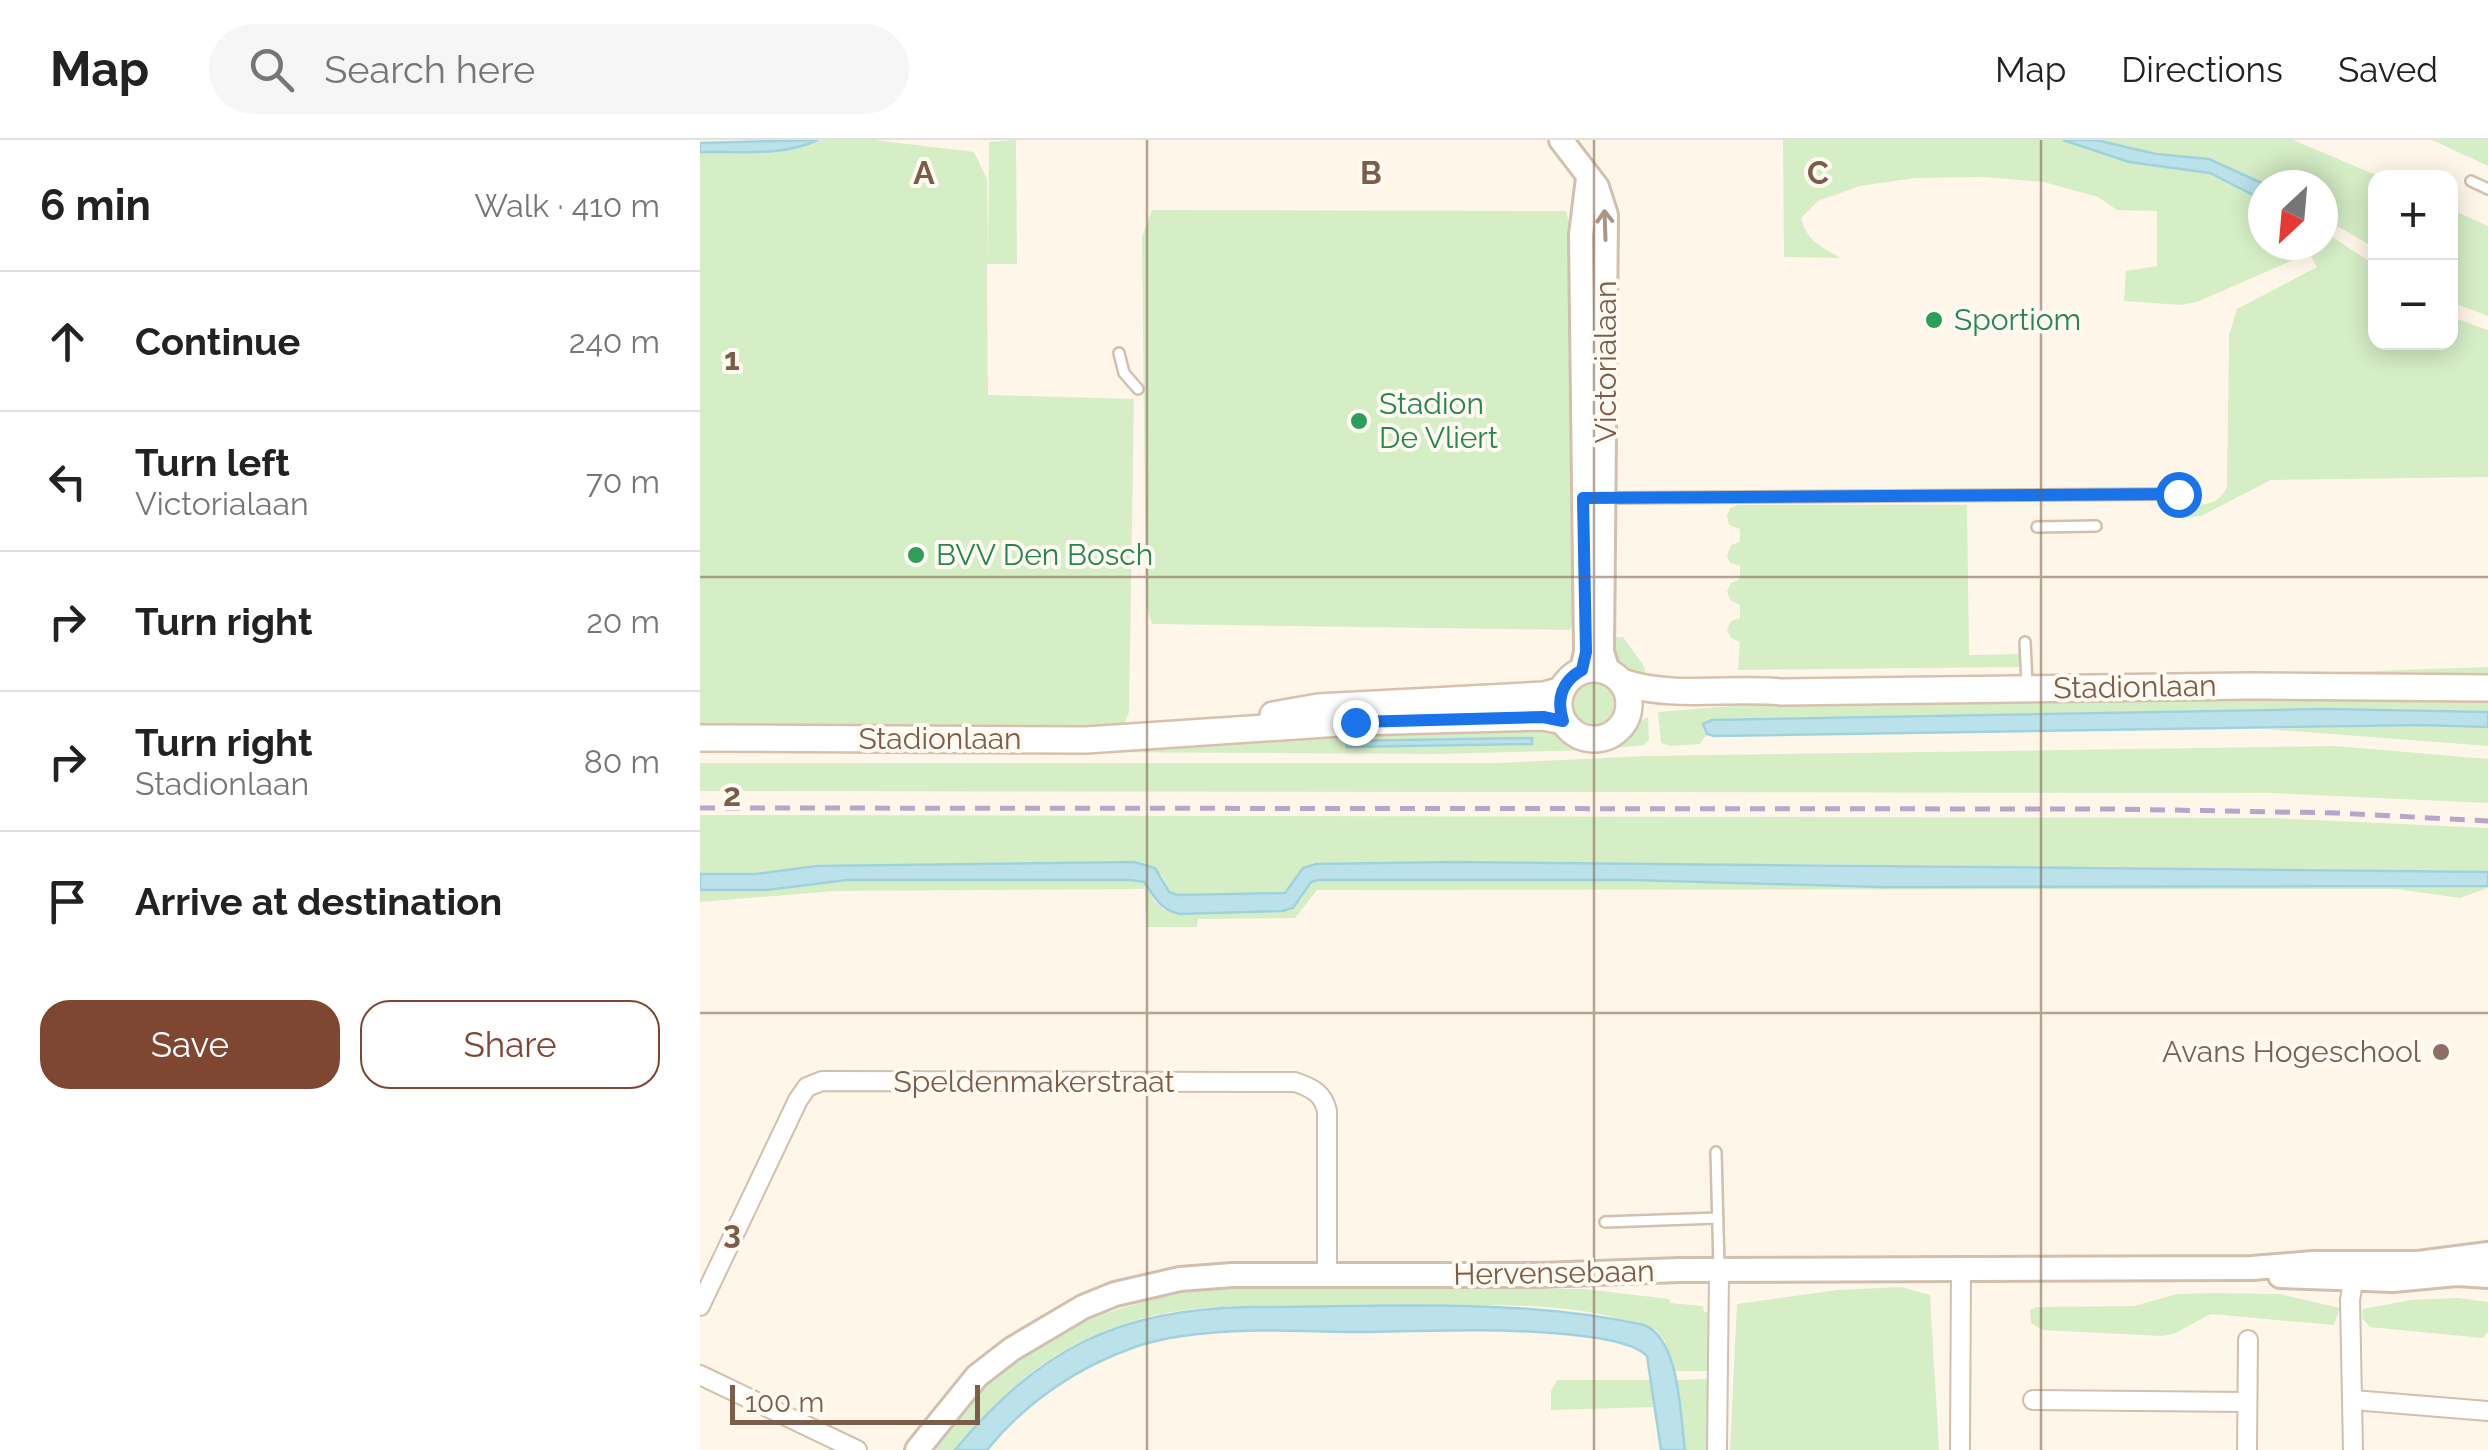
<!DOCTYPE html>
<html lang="en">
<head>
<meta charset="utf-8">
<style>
	:root { --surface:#fff; --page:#f6f6f6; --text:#222; --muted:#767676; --line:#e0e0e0; --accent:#7f4632 }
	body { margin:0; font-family:Raleway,sans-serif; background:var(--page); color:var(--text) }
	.controls { position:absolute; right:30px; top:30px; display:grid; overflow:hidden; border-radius:20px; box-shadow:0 5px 25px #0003 }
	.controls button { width:90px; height:90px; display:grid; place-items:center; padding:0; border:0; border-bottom:2px solid var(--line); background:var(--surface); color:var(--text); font:50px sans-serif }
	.compass { position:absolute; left:1548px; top:30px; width:90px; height:90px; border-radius:50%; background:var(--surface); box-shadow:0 5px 25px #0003; rotate:206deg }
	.scale { position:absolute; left:30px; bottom:25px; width:250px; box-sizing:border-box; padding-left:10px; border:5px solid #7c5d4a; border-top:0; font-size:28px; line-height:35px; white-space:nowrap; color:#7c5d4a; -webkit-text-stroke:8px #fffaf1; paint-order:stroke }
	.stop { position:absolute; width:30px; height:30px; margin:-22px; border:8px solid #1a73e8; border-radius:50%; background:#fff }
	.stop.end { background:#1a73e8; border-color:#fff; box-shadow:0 2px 10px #0008 }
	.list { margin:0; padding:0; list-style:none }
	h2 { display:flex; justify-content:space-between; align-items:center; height:130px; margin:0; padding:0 40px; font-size:42px }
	h2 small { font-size:32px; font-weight:400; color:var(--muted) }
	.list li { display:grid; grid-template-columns:65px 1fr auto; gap:30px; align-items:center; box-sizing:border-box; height:140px; padding:0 40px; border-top:2px solid var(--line) }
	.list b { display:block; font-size:38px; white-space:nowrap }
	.list p { margin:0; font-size:32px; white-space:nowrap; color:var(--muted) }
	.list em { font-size:32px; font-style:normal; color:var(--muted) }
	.actions { display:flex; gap:20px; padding:30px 40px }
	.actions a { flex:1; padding:22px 0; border:2px solid var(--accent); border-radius:30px; text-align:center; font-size:35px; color:var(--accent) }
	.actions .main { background:var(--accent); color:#fff }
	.icon { flex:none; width:55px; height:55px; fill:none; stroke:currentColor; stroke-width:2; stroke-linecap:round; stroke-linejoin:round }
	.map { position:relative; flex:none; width:1788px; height:1310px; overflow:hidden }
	header { display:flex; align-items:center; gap:60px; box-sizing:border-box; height:140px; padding:0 50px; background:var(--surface); border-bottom:2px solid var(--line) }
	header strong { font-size:48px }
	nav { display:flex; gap:55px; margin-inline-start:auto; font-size:35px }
	.search { width:700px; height:90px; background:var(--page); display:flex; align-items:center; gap:25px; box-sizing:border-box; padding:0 35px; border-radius:55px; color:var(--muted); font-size:38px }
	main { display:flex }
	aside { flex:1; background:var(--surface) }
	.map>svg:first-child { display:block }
	.green { fill:#d5eec6 }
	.water { fill:#bbe2ea; stroke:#a0d2dd; stroke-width:2.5 }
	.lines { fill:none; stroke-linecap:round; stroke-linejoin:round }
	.service-casing { stroke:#d2bfad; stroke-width:14 }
	.minor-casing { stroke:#d2bfad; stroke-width:22 }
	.tertiary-casing { stroke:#d2bfad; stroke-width:28 }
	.secondary-casing { stroke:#d8c1ac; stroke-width:30 }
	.service { stroke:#fff; stroke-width:9 }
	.minor { stroke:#fff; stroke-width:18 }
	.tertiary { stroke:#fff; stroke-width:22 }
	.secondary { stroke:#fff; stroke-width:25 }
	.rail { stroke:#baa5ca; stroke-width:5; stroke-dasharray:15 10; stroke-linecap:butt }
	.oneway { stroke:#aa9689 }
	.route { stroke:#1a73e8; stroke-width:12 }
	.grid { fill:none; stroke:#7c5d4a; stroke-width:2.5; stroke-opacity:0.55 }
	.leisure-dot { fill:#2e9e5b; stroke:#fffaf1; stroke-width:4 }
	.education-dot { fill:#8d6e63; stroke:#fffaf1; stroke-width:4 }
	.labels { text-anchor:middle; stroke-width:8; stroke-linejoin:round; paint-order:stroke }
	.leisure-label { font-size:30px; fill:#27864d; stroke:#fffaf1; text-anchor:start }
	.street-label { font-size:30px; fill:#7c5d4a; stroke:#fffaf1 }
	.education-label { font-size:30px; fill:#785e54; stroke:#fffaf1; text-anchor:end }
	.grid-label { font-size:32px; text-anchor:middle; font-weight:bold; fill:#7c5d4a; stroke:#fffaf1; stroke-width:8; stroke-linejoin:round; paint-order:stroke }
</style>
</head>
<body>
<header>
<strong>Map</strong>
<div class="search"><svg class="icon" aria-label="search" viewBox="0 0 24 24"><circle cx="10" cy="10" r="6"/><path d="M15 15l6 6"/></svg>Search here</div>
<nav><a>Map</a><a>Directions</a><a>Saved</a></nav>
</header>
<main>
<aside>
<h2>6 min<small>Walk · 410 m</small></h2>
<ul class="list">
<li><svg class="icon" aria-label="ahead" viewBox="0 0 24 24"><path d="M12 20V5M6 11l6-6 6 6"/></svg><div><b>Continue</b></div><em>240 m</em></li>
<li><svg class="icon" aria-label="left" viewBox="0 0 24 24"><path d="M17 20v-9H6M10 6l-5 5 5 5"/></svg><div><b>Turn left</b><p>Victorialaan</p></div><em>70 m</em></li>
<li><svg class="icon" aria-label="right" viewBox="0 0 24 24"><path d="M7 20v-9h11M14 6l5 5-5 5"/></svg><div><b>Turn right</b></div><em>20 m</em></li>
<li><svg class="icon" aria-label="right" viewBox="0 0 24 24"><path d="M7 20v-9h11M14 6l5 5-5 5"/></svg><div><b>Turn right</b><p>Stadionlaan</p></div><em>80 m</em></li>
<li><svg class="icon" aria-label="arrive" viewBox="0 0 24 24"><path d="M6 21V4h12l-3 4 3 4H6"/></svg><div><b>Arrive at destination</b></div></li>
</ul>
<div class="actions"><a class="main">Save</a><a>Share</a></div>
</aside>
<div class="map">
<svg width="1788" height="1310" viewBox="0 0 1788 1310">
	<rect width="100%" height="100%" fill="#fef7e9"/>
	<g class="green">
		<path d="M118,0H174L274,12L287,39L288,120L289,2L316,0L317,124H287L288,255L434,259L429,572L425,582L415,586L0,585V12C39,11 82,17 118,0Z"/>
		<path d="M1083,0H1363L1429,22L1510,33L1563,60V105H1623V91L1675,125L1676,202H1750L1751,177L1788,190V337L1571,340L1501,376L1481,379V365C1501,365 1518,367 1527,347L1529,195L1537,169L1617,127L1609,113L1497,162L1480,165L1424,161L1426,131L1457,126V71L1417,70L1398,57L1344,42L1285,37L1215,38L1160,46L1118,61L1101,78C1107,101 1121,107 1141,118L1084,117Z"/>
		<polygon points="1396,0 1593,0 1681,37 1676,38 1675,108 1623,78 1623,45 1566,45 1509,19 1456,14"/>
		<polygon points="1732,0 1788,0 1788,26"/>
		<polygon points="1750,69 1788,86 1788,176 1751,162"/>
		<polygon points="452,70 866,71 871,91 876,470 870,490 452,484 446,464 442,97"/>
		<polygon points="1038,365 1267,365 1269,515 1321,514 1321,527 1038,530 1040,502 1031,498 1027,490 1031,481 1040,478 1040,465 1030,460 1027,451 1031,443 1040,439 1040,426 1030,423 1027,416 1031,405 1040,402 1040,389 1029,385 1027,376 1030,368"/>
		<path d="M909,497H923L944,526L947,543C917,534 915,527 909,497Z"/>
		<polygon points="1788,527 1788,539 1525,536"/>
		<circle cx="894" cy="564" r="24"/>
		<polygon points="1788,556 1788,572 1624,569 1003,590 1007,594 1000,604 971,606 961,603 958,572 1092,561"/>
		<path d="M948,577L949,600L944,605L897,610L737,614L0,610L657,587L854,586C870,605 894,618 918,602C929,594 935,582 948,577Z"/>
		<polygon points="1721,585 1788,587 1788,606 1566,589"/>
		<polygon points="1636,606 1788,619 1788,663 1571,653 0,651 0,623 797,623 946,616"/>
		<polygon points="0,675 1571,678 1788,688 1788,732 1093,724 616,724 595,738 590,750 585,753 477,755 469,752 462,736 434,722 117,726 56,734 0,734"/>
		<polygon points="147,740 431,740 444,742 455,762 464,770 600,761 611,742 618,740 934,740 1181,747 1788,746 1788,748 1760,758 1696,749 617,750 595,778 498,779 497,787 446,787 445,749 135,751 0,762 0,750 66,750"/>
		<polygon points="1201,1147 1230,1155 1239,1310 1030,1310 1037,1164 1138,1150"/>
		<path d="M510,1149H884L969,1159L970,1163L1003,1166L1004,1172H1008L1007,1231H973L965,1201L956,1190C865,1155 758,1167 663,1167C598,1167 530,1162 466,1173C439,1178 412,1187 387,1199C332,1223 292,1265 255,1310H234C299,1208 393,1165 510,1149Z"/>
		<polygon points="1510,1153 1579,1154 1640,1168 1634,1185 1511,1174 1475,1193 1462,1196 1342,1190 1331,1183 1330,1170 1336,1167 1434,1166 1477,1154"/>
		<polygon points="1758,1158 1788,1162 1788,1191 1783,1198 1670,1187 1662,1178 1663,1169 1711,1160"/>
		<polygon points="1009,1239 1011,1310 985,1310 975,1240"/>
		<polygon points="857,1240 950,1240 955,1267 851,1270 851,1251"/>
	</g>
	<g class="water">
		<path d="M118,0C83,17 39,11 0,12V3Z"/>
		<polygon points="1363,0 1396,0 1456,14 1509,19 1566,45 1563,45 1563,60 1510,33 1429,22"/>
		<polygon points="1624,569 1788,572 1788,587 1721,585 1014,596 1007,594 1003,584 1012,580"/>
		<polygon points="832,598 832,604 647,607 646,601"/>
		<path d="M434,722L455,728L469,752L477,755L585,753L603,728L616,724L754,722L1788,732V746L1181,747L934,740H618L611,742L593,768L582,771L479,774C458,768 456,758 444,742L431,740H147L66,750H0V734H56L117,726Z"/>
		<path d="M548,1167C680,1167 815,1157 944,1185C980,1199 980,1275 985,1310H961L947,1216C931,1199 876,1195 852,1193C789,1188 725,1191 662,1192C612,1192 559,1188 509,1193C485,1195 458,1199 435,1207C377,1227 325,1263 287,1310H255C339,1209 416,1170 548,1167Z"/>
	</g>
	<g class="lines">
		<g class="service-casing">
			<g id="service">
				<polyline points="1771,41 1788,49"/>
				<polyline points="419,213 424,233 438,249"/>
				<polyline points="906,358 1478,354"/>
				<polyline points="1337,387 1396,386"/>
				<polyline points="1325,502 1327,544"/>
				<polyline points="1016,1012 1019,1128"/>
				<polyline points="905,1082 1018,1078"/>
			</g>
		</g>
		<g class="minor-casing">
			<g id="minor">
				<path d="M0,1166L98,960L107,947L122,941L595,942C612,948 623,953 627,971V1135"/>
				<polyline points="0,1235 157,1310"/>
				<polyline points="1333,1260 1547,1262"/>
				<polyline points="1653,1260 1788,1271"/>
				<polyline points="1017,1310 1019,1131"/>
				<polyline points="1260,1310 1261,1128"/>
				<polyline points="1547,1310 1548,1200"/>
				<polyline points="1653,1310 1650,1160 1655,1129"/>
			</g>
		</g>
		<g class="tertiary-casing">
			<g id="tertiary">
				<polyline points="861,0 897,47 906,75 902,512 908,531"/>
				<polyline points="882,530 886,512 881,95 888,38"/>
				<polyline points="1580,1136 1693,1140 1757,1134 1788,1136"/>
				<polyline points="217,1310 277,1236 312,1209 383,1167 415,1154 480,1139 532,1135 840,1135 980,1130 1552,1128 1613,1123 1718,1123 1788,1114"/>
			</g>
		</g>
		<g class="secondary-casing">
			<g id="secondary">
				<circle cx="894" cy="564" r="35"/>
				<path d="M922,542C971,559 1030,547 1082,552L1549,546L1788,548"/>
				<polyline points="573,575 618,567 844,555 862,550"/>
				<polyline points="0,598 386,600 655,582 843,577 863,581"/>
			</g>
		</g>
		<use href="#service" class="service"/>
		<use href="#minor" class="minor"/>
		<use href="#tertiary" class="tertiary"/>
		<use href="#secondary" class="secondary"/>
		<polyline class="rail" points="0,668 1412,669 1637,673 1788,681"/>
	</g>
	<defs><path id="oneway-shaft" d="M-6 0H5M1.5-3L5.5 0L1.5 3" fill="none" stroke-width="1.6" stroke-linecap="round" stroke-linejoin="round" transform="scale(2.5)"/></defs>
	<use class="oneway" href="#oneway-shaft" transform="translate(905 85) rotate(-92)"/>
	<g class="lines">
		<path class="route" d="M655,582L843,577L863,581C856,559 862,541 882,530L886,512L883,358L1478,354"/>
	</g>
	<path class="grid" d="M447,0V1310M894,0V1310M1341,0V1310M0,437H1788M0,873H1788"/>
	<g class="leisure-dot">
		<circle cx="1234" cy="180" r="10"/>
		<circle cx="659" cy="281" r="10"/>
		<circle cx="216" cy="415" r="10"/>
	</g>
	<circle class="education-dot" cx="1741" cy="912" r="10"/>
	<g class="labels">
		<g class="leisure-label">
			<text x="1254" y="190">Sportiom</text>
			<text x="679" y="274">Stadion<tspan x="679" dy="34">De Vliert</tspan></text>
			<text x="236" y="425">BVV Den Bosch</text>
		</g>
		<g class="street-label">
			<text transform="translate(906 222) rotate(-90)" y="10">Victorialaan</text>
			<text transform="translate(1435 547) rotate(-1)" y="10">Stadionlaan</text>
			<text x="240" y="609">Stadionlaan</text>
			<text x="334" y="952">Speldenmakerstraat</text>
			<text transform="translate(854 1133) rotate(-1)" y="10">Hervensebaan</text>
		</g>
		<g class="education-label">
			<text x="1721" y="922">Avans Hogeschool</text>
		</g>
	</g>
	<g class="grid-label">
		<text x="224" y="44">A</text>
		<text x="671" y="44">B</text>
		<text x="1118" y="44">C</text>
		<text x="32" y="230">1</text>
		<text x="32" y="666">2</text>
		<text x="32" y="1103">3</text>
	</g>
</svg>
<div class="controls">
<button>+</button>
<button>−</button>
</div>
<svg class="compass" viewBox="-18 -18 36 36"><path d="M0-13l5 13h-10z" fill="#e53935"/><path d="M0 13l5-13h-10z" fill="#767676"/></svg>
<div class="scale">100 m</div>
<div class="stop" style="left:1478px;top:354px"></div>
<div class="stop end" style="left:655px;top:582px"></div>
</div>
</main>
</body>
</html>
